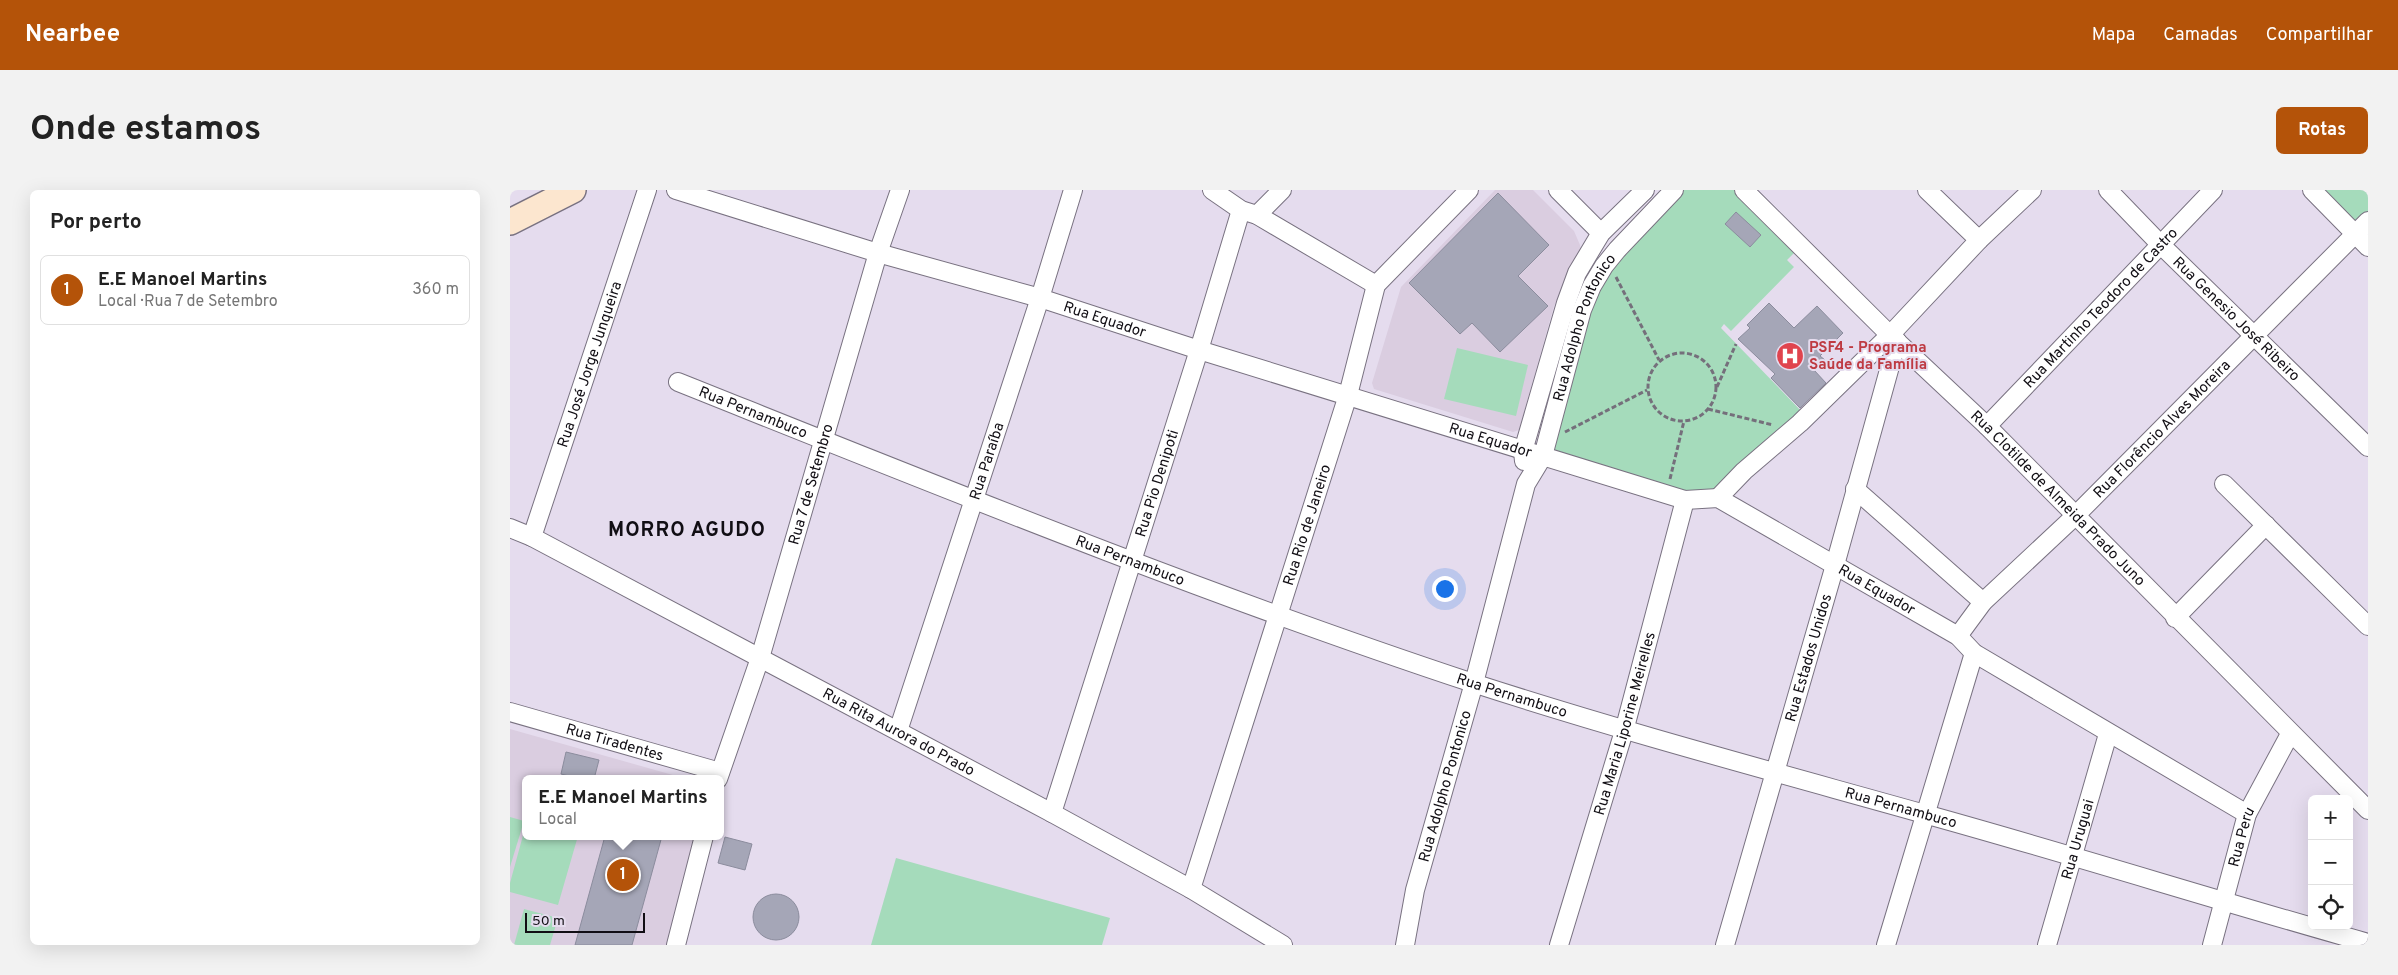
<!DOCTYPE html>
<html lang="pt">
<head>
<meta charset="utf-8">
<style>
	:root { --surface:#fff; --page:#f2f2f2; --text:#222; --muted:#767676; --line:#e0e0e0; --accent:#b45309 }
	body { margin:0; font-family:Overpass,sans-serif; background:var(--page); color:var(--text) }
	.controls { position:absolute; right:15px; bottom:15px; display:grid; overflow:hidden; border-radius:8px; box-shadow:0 5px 20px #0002 }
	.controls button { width:45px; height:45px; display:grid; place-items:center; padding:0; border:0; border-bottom:1px solid var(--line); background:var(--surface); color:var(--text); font:25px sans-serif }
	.scale { position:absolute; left:15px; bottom:12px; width:120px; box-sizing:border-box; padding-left:5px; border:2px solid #110e14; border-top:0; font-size:14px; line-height:18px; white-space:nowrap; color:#110e14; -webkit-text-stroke:4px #e5dcee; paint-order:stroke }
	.you { position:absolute; left:934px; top:398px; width:18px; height:18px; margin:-12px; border:4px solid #fff; border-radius:50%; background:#1a73e8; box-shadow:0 0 0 8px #1a73e833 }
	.badge { display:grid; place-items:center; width:32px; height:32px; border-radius:50%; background:var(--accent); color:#fff; font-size:16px; font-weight:700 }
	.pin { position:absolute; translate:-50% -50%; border:2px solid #fff; box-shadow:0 1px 5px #0006 }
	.popup { position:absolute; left:12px; top:585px; width:202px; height:65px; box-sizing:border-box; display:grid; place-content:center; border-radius:8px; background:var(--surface); filter:drop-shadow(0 1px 4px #0005); font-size:16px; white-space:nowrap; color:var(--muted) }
	.popup b { font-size:19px; color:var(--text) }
	.popup::after { content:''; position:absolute; left:50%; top:100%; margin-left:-10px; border:10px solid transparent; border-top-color:var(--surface) }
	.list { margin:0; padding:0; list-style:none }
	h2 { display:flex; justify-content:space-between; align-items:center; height:65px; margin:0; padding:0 20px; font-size:21px }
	h2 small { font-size:16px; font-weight:400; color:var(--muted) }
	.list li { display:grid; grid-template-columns:32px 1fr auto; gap:15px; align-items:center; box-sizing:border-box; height:70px; margin:0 10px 10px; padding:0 10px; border:1px solid var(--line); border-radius:8px }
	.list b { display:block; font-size:19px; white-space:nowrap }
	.list p { margin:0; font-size:16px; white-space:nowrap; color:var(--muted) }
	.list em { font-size:16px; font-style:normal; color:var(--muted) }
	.icon { flex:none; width:28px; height:28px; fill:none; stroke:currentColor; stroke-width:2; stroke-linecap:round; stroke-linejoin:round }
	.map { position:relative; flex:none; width:1858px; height:755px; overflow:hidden; border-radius:8px }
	header { display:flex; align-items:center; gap:30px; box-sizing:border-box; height:70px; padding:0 25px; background:var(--accent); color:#fff }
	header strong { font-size:24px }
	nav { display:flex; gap:28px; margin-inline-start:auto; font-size:18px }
	.intro { display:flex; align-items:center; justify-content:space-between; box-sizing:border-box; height:120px; padding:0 30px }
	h1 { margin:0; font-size:35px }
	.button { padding:12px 22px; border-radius:8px; background:var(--accent); color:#fff; font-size:18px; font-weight:700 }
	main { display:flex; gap:30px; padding:0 30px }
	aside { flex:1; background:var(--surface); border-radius:8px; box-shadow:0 5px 20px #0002 }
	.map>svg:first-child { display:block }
	.education { fill:#dacde0 }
	.green { fill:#a5dbbb }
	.building { fill:#a5a6b7; stroke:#8b8c9d }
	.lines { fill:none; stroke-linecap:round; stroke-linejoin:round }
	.minor-casing { stroke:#797281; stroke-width:20 }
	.secondary-casing { stroke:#797281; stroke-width:28 }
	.path { stroke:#756f7b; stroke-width:3; stroke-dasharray:5 2.5; stroke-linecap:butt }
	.minor { stroke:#fff; stroke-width:18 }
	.secondary { stroke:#fce6cf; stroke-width:25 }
	.labels { text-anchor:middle; stroke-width:4; stroke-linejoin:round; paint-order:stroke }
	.street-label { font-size:15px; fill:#110e14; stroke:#e5dcee }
	.health-label { font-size:15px; font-weight:bold; fill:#be3a42; stroke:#e5dcee; text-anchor:start }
	.district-label { font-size:20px; font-weight:bold; letter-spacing:1px; fill:#110e14; stroke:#e5dcee }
</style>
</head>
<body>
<header>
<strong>Nearbee</strong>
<nav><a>Mapa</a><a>Camadas</a><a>Compartilhar</a></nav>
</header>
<div class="intro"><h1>Onde estamos</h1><a class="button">Rotas</a></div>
<main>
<aside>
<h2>Por perto<small></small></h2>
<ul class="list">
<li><span class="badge">1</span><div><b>E.E Manoel Martins</b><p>Local · Rua 7 de Setembro</p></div><em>360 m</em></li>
</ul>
</aside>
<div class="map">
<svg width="1858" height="755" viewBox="0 0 1858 755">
	<rect width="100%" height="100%" fill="#e5dcee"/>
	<g class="education">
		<polygon points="985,0 1023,0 1064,41 1070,55 1071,60 1044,116 1009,240 1003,242 864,199 862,193 891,97"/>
		<polygon points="0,539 177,589 16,589 16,646 190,646 163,755 0,755"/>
	</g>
	<g class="green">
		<polygon points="1172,0 1225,0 1286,61 1277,70 1284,77 1221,141 1214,134 1211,138 1296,226 1202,300 1183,303 1037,259 1090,94 1107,69"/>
		<polygon points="1806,0 1858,0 1858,28 1846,41"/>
		<polygon points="947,158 1018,175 1006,226 934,209"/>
		<polygon points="0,627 14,631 0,677"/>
		<polygon points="15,638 16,646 68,646 48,715 0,702 0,693"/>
		<polygon points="386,668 600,728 592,755 361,755"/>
		<polygon points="14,719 48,728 40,755 4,755"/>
	</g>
	<g class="building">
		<polygon points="988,3 1039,55 1008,86 1038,116 990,162 962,133 950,144 899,93"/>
		<polygon points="1226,22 1251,45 1240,57 1215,34"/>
		<polygon points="1259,113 1284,138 1307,116 1333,143 1310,166 1315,170 1304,180 1316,193 1290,218 1261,188 1265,184 1228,149 1240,138 1237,135"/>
		<polygon points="56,562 89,570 84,589 71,589 51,584"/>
		<polygon points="95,646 152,646 122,755 65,755"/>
		<polygon points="215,647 242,654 235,680 208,673"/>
		<circle cx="266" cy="727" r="23"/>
	</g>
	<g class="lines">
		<g class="minor-casing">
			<g id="minor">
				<path id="s1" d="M166,0L368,63L530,108L689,160L1175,310L1208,308L1448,446L1464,463L1737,624"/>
				<polyline points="702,0 731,20 747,25 866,95"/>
				<polyline points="1048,0 1091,43"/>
				<path id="s2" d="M1234,0L1380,145L1477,236L1858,620"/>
				<polyline points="1417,0 1469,50"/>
				<path id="s3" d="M1598,0L1650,54L1858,257"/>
				<polyline points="1802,0 1858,57"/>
				<polyline points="747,25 772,0"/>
				<path id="s4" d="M168,192C431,297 694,404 963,493C1111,541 1261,581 1411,623C1560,664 1708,711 1858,753"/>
				<path id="s5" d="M1477,236L1703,0"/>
				<polyline points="1014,271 1013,261 1056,113 1067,83 1091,43 1135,0"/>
				<polyline points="1714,294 1858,436"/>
				<polyline points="1345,299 1473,412"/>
				<polyline points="1208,308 1234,281 1290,233 1380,145 1469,50 1522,0"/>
				<path id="s6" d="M0,338L22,347L542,623L681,699L773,755"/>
				<path id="s7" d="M22,347L137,0"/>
				<polyline points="1665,428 1756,335"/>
				<path id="s8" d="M1448,446L1473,412L1565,326L1858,31"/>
				<path id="s9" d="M0,522L210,582"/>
				<path id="s10" d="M388,541L530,108L563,0"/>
				<path id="s11" d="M208,589L250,468L368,63L390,0"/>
				<path id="s12" d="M542,623L689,160L731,20"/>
				<path id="s13" d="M681,699L838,205L866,95L959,0"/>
				<polyline points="166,755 194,646"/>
				<path id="s14" d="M895,755L905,700L964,493L1016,294L1033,266L1072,120L1082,96L1094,76L1107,60L1164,0"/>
				<path id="s15" d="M1049,755L1114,541L1175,310"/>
				<path id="s16" d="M1215,755L1325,375L1387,151"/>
				<polyline points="1376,755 1464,463"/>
				<path id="s17" d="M1537,755L1598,544"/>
				<path id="s18" d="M1702,755L1737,624L1780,544"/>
			</g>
		</g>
		<g class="secondary-casing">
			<polyline id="secondary" points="0,32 63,0"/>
		</g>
		<g class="path">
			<polyline points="1106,87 1149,170"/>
			<circle cx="1172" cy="197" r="34"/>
			<polyline points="1207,197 1226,154"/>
			<polyline points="1198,219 1263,235"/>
			<polyline points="1055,242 1137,200"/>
			<polyline points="1160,289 1174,231"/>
		</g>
		<use href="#minor" class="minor"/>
		<use href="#secondary" class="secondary"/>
	</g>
	<defs>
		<g id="hospital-disc" transform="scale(1.4375)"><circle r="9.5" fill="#e0444e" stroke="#e5dcee"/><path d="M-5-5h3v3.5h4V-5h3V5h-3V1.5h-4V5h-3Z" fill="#fff"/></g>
	</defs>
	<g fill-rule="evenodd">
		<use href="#hospital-disc" x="1280" y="166"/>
	</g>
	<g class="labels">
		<g class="street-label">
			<text dy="5" stroke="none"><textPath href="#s5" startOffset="164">Rua Martinho Teodoro de Castro</textPath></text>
			<text dy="5" stroke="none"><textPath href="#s1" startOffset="448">Rua Equador</textPath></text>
			<text dy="5" stroke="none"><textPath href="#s3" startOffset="182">Rua Genesio José Ribeiro</textPath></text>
			<text dy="5" stroke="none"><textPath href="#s14" startOffset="645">Rua Adolpho Pontonico</textPath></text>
			<text dy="5" stroke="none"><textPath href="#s7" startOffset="182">Rua José Jorge Junqueira</textPath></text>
			<text dy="5" stroke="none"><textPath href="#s4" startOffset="81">Rua Pernambuco</textPath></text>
			<text dy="5" stroke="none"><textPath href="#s8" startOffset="291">Rua Florêncio Alves Moreira</textPath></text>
			<text dy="5" stroke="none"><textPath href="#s1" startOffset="852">Rua Equador</textPath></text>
			<text dy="5" stroke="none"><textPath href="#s10" startOffset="284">Rua Paraíba</textPath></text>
			<text dy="5" stroke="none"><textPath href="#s12" startOffset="346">Rua Pio Denipoti</textPath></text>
			<text dy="5" stroke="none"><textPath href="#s11" startOffset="309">Rua 7 de Setembro</textPath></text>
			<text dy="5" stroke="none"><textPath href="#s2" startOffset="440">Rua Clotilde de Almeida Prado Juno</textPath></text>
			<text dy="5" stroke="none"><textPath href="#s13" startOffset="382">Rua Rio de Janeiro</textPath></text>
			<text dy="5" stroke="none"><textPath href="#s4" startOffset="486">Rua Pernambuco</textPath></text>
			<text dy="5" stroke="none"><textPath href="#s1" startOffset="1272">Rua Equador</textPath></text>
			<text dy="5" stroke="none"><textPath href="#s16" startOffset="299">Rua Estados Unidos</textPath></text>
			<text dy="5" stroke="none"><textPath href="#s4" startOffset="891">Rua Pernambuco</textPath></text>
			<text dy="5" stroke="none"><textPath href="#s15" startOffset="231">Rua Maria Liporine Meirelles</textPath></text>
			<text dy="5" stroke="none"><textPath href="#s6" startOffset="439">Rua Rita Aurora do Prado</textPath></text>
			<text dy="5" stroke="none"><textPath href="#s9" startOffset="109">Rua Tiradentes</textPath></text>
			<text dy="5" stroke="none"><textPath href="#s14" startOffset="164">Rua Adolpho Pontonico</textPath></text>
			<text dy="5" stroke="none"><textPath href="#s4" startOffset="1296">Rua Pernambuco</textPath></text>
			<text dy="5" stroke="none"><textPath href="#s18" startOffset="112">Rua Peru</textPath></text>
			<text dy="5" stroke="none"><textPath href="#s17" startOffset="110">Rua Uruguai</textPath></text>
		</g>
		<g class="health-label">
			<text x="1299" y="162">PSF4 - Programa<tspan x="1299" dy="17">Saúde da Família</tspan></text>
		</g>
		<g class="district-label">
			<text x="177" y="346">MORRO AGUDO</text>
		</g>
	</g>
</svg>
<div class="controls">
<button>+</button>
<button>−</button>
<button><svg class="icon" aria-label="locate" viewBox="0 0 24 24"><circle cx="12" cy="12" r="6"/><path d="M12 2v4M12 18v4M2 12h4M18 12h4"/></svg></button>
</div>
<div class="scale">50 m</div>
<div class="you"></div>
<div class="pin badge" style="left:113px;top:685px">1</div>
<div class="popup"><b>E.E Manoel Martins</b>Local</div>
</div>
</main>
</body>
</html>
